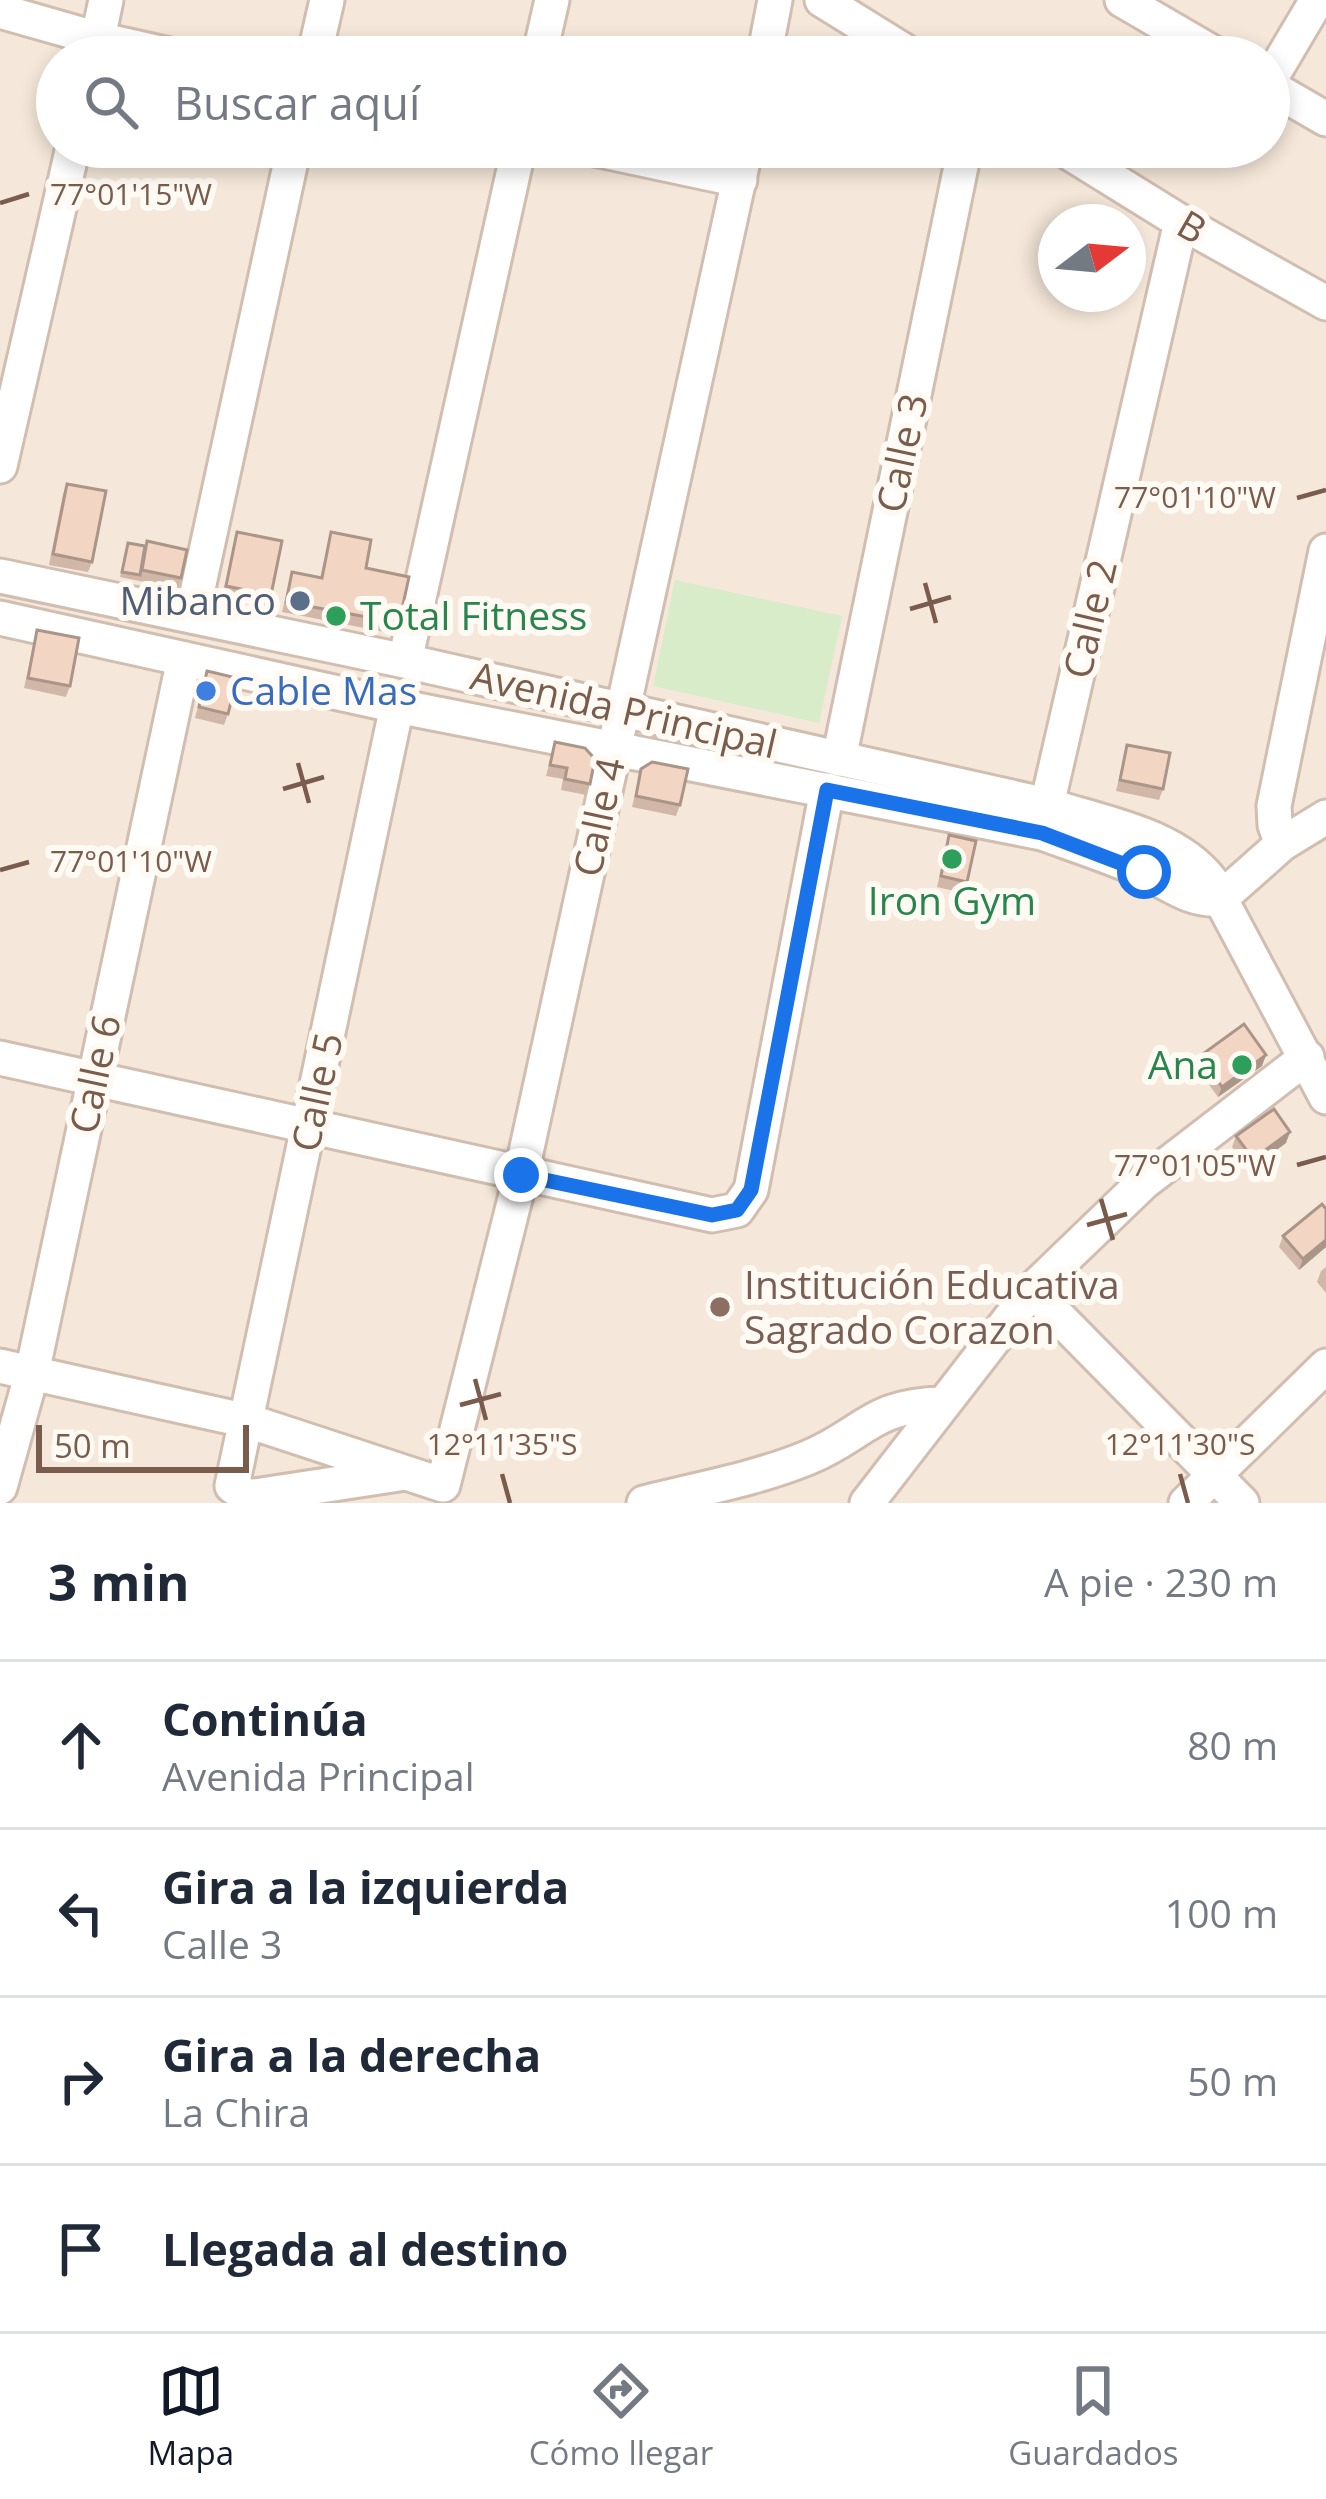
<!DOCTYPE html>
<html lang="es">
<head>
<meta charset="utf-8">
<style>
	:root { --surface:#fff; --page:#f6f6f7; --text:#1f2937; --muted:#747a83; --line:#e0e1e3; --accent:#111827 }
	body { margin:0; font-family:"Open Sans",sans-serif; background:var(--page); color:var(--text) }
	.compass { position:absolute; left:1038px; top:204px; width:108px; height:108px; border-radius:50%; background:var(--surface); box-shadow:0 6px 18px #0003; rotate:74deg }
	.scale { position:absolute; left:36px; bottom:30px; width:213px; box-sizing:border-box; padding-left:12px; border:6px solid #7a5c4d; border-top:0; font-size:33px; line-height:42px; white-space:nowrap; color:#7a5c4d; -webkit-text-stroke:9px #fffaf3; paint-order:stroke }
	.stop { position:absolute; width:36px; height:36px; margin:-27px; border:9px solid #1a73e8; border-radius:50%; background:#fff }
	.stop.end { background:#1a73e8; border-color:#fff; box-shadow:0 3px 12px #0008 }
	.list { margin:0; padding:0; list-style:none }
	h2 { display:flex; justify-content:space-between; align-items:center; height:156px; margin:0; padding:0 48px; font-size:51px }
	h2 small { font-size:39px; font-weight:400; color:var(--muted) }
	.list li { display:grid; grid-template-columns:78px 1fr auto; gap:36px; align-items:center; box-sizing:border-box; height:168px; padding:0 48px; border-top:3px solid var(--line) }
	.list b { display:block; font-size:45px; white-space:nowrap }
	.list p { margin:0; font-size:39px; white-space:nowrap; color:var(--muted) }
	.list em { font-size:39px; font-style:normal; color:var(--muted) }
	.icon { flex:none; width:66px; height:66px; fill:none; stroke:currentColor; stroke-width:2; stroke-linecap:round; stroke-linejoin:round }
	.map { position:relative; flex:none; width:1326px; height:1503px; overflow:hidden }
	.search { position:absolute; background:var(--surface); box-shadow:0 6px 18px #0003; left:36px; right:36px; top:36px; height:132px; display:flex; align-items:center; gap:30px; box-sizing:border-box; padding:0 42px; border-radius:66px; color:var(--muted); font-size:45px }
	.sheet { height:828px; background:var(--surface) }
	nav { display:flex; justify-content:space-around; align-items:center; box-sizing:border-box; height:168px; border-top:3px solid var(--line); background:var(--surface); font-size:33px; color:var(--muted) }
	nav a { display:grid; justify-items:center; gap:6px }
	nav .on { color:var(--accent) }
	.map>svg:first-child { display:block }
	.residential { fill:#f5e8da; fill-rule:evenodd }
	.green { fill:#d8ecc9 }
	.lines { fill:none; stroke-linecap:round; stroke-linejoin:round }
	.minor-casing { stroke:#d1beb0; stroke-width:39 }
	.minor { stroke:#fff; stroke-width:33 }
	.wall { fill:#d1b7a8 }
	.shaded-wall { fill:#aa9588 }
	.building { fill:#f3d5c3; stroke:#aa9588; stroke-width:3 }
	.route { stroke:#1a73e8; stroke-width:15 }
	.ticks { fill:none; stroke:#7a5c4d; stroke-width:4.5 }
	.service-dot { fill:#5c6f8a; stroke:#fffaf3; stroke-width:4.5 }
	.leisure-dot { fill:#2e9e5b; stroke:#fffaf3; stroke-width:4.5 }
	.shop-dot { fill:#3f7fe0; stroke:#fffaf3; stroke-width:4.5 }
	.education-dot { fill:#8d6e63; stroke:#fffaf3; stroke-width:4.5 }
	.labels { text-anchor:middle; stroke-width:12; stroke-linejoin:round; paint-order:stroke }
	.street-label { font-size:39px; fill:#7a5c4d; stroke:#fffaf3 }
	.service-label { font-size:39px; fill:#4e5e75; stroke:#fffaf3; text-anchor:end }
	.leisure-label { font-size:39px; fill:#27864d; stroke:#fffaf3; text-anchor:start }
	.shop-label { font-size:39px; fill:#366cbe; stroke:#fffaf3; text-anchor:start }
	.education-label { font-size:39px; fill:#785e54; stroke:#fffaf3; text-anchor:start }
	.ticks-label { font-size:30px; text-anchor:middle; fill:#7a5c4d; stroke:#fffaf3; stroke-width:12; stroke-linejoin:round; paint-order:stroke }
</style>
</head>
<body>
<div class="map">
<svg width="1326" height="1503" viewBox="0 0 1326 1503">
	<rect width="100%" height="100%" fill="#fdf6ec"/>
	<path class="residential" d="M0,0H1326V1503H0ZM57,57H1269V147H57ZM1056,222H1128V294H1056Z"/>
	<polygon class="green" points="675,580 842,616 819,723 653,686"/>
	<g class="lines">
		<g class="minor-casing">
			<g id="minor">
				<polyline points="822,0 914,57"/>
				<polyline points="1122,0 1220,57"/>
				<polyline points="0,11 98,39 179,57"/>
				<polyline points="94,57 106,0"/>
				<polyline points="314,57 327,0"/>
				<polyline points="539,57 552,0"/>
				<polyline points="764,57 775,0"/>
				<polyline points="1269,81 1317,0"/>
				<polyline points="1269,86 1326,119"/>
				<polyline points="585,147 740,180"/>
				<polyline points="1060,147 1181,222 1326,303"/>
				<polyline points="0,466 73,147"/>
				<path d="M0,576L405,661L1047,805C1102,823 1175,834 1211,881L1326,1097"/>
				<polyline points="192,616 294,147"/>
				<path d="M0,618L397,706L1042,833C1075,845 1109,856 1141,870C1169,883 1188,901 1220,899"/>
				<polyline points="405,661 519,147"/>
				<polyline points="397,706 232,1486 248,1497 399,1474"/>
				<polyline points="839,759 965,147"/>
				<polyline points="1047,805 1181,222"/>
				<polyline points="1282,844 1275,825 1274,806 1326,551"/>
				<polyline points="1220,899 1282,844 1326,817"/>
				<polyline points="0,1058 712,1215 737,1210 751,1190 827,790"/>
				<polyline points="1032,1290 1242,1503"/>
				<polyline points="0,1366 248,1421 443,1485 521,1175 746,147"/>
				<polyline points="0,1487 32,1373 184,659"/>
				<path d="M644,1503C698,1489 756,1479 807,1458C864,1435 870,1405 943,1404"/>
				<polyline points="867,1503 1032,1290 1143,1183 1307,1057"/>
				<polyline points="1186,1503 1326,1366"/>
			</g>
		</g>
		<use href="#minor" class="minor"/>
	</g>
	<g class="wall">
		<polygon points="67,484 92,562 88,572 49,565 63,494"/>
		<polygon points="237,532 271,595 267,606 222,597"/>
		<polygon points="331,532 366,568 399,623 395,634 282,612 292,572 320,578"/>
		<polygon points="128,543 181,578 178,589 120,577"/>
		<polygon points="37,630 70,686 66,697 24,688"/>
		<polygon points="207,671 228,714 224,725 195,718"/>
		<polygon points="555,742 590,784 586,795 561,790 563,779 546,776"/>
		<polygon points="1127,745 1163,789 1159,800 1116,791"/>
		<polygon points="641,769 680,805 676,816 632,807"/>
		<polygon points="949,835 967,882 963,893 937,887"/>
		<polygon points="1200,1056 1262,1066 1218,1097 1196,1067"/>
		<polygon points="1236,1136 1286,1143 1249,1170 1232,1147"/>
		<polygon points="1326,1209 1326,1247 1299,1270 1279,1247 1283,1236"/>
		<polygon points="1326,1267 1326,1293 1317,1282 1321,1271"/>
	</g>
	<g class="shaded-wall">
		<polygon points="1266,1055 1262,1066 1218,1097 1222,1087"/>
		<polygon points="1290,1132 1286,1143 1249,1170 1253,1159"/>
		<polygon points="1326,1240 1326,1247 1299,1270 1303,1259"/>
	</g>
	<g class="building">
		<polygon points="67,484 106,491 92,562 53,554"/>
		<polygon points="237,532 282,541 271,595 226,586"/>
		<polygon points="331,532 371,540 366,568 409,577 399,623 286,602 292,572 322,578"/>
		<polygon points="147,541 187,550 181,578 142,570"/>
		<polygon points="128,543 145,546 140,575 122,572"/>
		<polygon points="37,630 79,638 70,686 28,678"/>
		<polygon points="207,671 237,678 228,714 199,707"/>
		<polygon points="555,742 585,748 595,759 590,784 565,779 567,768 550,765"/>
		<polygon points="1127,745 1170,753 1163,789 1120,780"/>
		<polygon points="652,762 688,769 680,805 636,796 641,769"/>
		<polygon points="949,835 976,841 967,882 941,876"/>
		<polygon points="1244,1024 1266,1055 1222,1087 1200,1056"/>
		<polygon points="1274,1109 1290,1132 1253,1159 1236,1136"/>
		<polygon points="1322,1204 1326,1209 1326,1240 1303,1259 1283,1236"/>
	</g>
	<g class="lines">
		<polyline class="route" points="521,1175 712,1215 737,1210 751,1190 827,790 1042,833 1144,872"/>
	</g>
	<path class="ticks" d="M0,203L29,194M1297,498L1326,490M925,583L936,623M910,609L951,597M298,763L309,803M283,789L324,777M0,870L29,862M1297,1165L1326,1157M1101,1199L1113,1240M1087,1225L1127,1214M475,1379L486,1420M460,1405L501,1394M502,1474L510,1503M1180,1474L1188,1503"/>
	<circle class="service-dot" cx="300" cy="601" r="12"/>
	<g class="leisure-dot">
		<circle cx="336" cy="616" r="12"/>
		<circle cx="952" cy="859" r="12"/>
		<circle cx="1242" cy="1065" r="12"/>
	</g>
	<circle class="shop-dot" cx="206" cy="691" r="12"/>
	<circle class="education-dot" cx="720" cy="1307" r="12"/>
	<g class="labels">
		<g class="street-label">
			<text transform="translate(1192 227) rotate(30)" y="14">B</text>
			<text transform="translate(902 453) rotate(-78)" y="14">Calle 3</text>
			<text transform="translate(1090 619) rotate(-77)" y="14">Calle 2</text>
			<text transform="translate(624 710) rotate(13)" y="14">Avenida Principal</text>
			<text transform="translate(599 817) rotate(-78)" y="14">Calle 4</text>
			<text transform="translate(95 1074) rotate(-78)" y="14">Calle 6</text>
			<text transform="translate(317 1092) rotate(-78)" y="14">Calle 5</text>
		</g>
		<g class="service-label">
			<text x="276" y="615">Mibanco</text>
		</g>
		<g class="leisure-label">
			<text x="360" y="630">Total Fitness</text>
			<text x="952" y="915" text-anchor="middle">Iron Gym</text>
			<text x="1218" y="1079" text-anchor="end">Ana</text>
		</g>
		<g class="shop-label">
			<text x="230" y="705">Cable Mas</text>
		</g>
		<g class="education-label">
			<text x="744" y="1299">Institución Educativa<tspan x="744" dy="45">Sagrado Corazon</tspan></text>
		</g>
	</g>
	<g class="ticks-label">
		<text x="131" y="205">77°01'15"W</text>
		<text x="1195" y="508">77°01'10"W</text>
		<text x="131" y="872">77°01'10"W</text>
		<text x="1195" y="1176">77°01'05"W</text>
		<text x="502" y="1455">12°11'35"S</text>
		<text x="1180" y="1455">12°11'30"S</text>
	</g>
</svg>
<svg class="compass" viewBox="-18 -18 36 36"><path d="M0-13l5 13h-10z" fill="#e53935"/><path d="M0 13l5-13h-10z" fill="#747a83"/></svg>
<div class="scale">50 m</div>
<div class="stop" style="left:1144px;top:872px"></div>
<div class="stop end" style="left:521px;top:1175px"></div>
<div class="search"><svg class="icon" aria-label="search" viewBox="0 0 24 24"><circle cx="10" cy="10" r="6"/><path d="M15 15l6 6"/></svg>Buscar aquí</div>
</div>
<section class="sheet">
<h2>3 min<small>A pie · 230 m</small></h2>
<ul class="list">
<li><svg class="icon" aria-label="ahead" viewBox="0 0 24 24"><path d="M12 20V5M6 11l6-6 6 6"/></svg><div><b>Continúa</b><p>Avenida Principal</p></div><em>80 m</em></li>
<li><svg class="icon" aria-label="left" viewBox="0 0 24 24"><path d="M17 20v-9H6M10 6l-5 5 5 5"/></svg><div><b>Gira a la izquierda</b><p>Calle 3</p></div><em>100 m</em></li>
<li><svg class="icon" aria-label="right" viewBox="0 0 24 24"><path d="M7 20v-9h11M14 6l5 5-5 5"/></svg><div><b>Gira a la derecha</b><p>La Chira</p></div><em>50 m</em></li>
<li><svg class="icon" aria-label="arrive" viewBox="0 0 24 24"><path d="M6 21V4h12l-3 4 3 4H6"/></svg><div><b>Llegada al destino</b></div></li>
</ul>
</section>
<nav>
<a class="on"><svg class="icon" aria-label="map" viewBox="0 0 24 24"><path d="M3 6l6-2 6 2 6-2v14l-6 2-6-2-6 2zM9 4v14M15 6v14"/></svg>Mapa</a>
<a><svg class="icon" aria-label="directions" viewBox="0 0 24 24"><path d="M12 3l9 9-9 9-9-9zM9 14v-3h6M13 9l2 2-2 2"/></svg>Cómo llegar</a>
<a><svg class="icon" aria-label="saved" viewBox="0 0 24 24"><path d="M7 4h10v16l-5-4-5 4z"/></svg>Guardados</a>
</nav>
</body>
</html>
